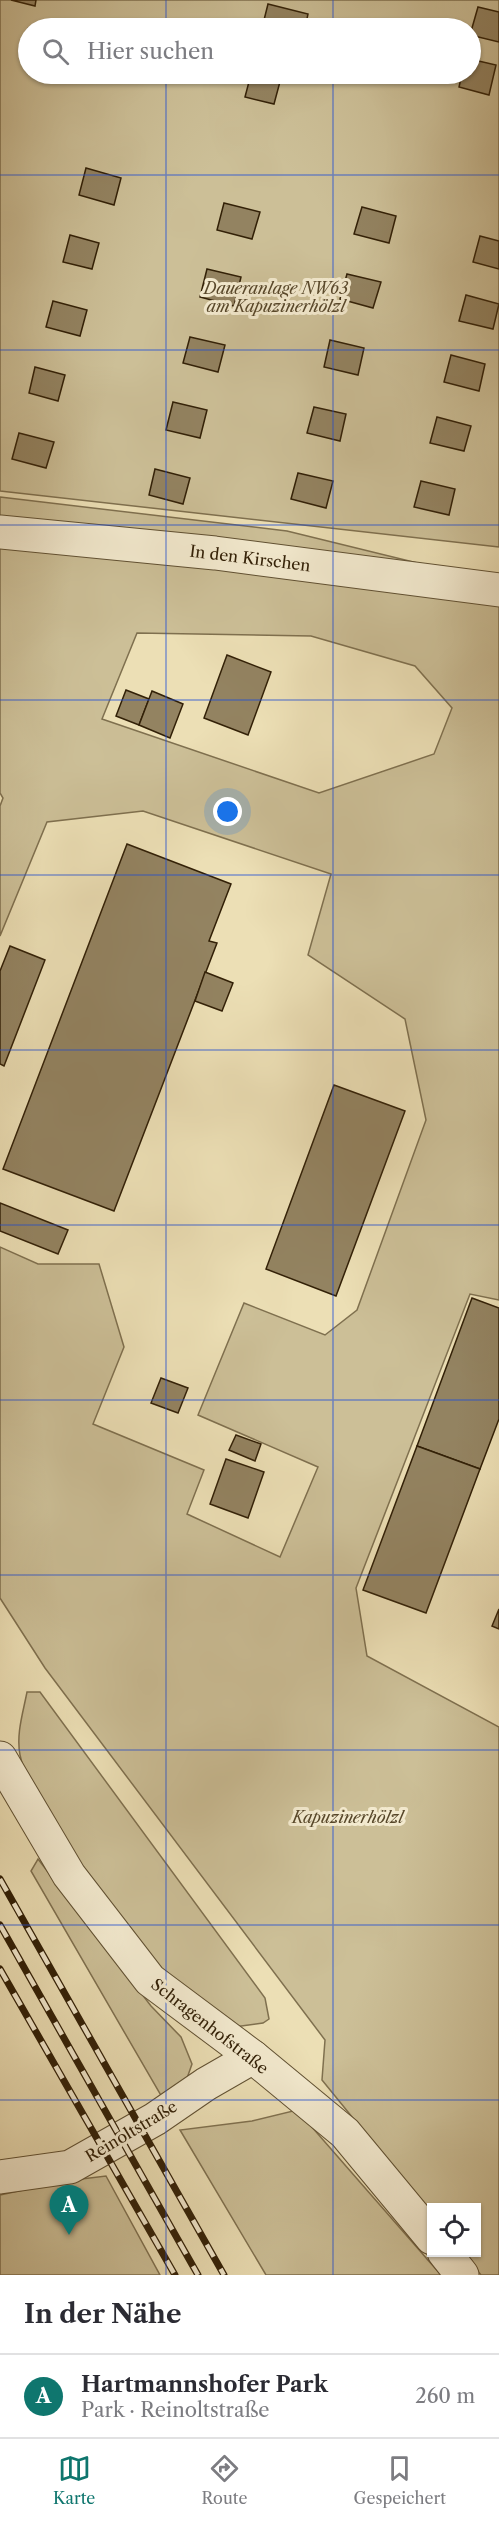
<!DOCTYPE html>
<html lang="de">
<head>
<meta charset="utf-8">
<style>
	:root { --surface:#fff; --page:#f7f7f7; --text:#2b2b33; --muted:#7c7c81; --line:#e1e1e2; --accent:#0f766e }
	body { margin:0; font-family:"Libre Caslon Text",serif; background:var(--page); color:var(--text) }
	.controls { position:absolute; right:18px; bottom:18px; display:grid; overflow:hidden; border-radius:0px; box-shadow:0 2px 4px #0004 }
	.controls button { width:54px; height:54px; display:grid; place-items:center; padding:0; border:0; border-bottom:2px solid var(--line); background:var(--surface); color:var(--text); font:30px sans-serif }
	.you { position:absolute; left:228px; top:812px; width:21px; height:21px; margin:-15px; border:4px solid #fff; border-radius:50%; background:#1a73e8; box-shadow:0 0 0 9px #1a73e833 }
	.badge { display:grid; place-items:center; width:39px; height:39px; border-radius:50%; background:var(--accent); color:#fff; font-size:20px; font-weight:700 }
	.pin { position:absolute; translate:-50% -50px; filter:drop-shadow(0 2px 3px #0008) }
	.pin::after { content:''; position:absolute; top:32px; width:21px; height:18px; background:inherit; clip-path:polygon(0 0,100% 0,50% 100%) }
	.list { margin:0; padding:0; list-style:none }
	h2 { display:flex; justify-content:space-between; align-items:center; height:78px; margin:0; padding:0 24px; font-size:26px }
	h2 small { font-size:20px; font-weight:400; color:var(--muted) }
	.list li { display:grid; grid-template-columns:39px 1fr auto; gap:18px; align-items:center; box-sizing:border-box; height:84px; padding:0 24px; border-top:2px solid var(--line) }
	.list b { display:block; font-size:22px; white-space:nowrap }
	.list p { margin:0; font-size:20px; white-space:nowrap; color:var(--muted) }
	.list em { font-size:20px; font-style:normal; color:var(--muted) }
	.icon { flex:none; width:33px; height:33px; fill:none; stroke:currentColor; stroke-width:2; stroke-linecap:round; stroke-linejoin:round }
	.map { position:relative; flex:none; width:499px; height:2275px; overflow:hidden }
	.search { position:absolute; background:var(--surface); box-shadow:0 2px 4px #0004; left:18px; right:18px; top:18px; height:66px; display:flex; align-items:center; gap:15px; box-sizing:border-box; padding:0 21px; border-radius:33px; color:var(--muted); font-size:22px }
	.sheet { height:162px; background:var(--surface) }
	nav { display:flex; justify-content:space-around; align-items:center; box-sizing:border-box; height:84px; border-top:2px solid var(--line); background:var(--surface); font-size:16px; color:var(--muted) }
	nav a { display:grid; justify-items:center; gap:3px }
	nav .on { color:var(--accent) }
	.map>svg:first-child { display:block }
	.green { fill:#ccbf97; stroke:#7f704f; stroke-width:1.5; fill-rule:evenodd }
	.building { fill:#938361; stroke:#322007; stroke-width:1.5 }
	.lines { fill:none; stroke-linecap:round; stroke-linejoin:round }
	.minor-casing { stroke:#605032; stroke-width:35 }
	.minor { stroke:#f3eacf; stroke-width:33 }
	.rail-casing { stroke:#322007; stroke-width:7 }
	.rail { stroke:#f3eacf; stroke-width:4.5; stroke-dasharray:14; stroke-linecap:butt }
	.grid { fill:none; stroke:#1d4ed8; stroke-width:1.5; stroke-opacity:0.55 }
	.labels { text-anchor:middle; stroke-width:6; stroke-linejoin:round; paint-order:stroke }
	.park-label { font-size:16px; font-style:italic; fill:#58482b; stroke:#f3eacf }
	.street-label { font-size:16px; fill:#322007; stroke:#f3eacf }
</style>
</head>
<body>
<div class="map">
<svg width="499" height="2275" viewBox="0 0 499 2275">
	<rect width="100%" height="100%" fill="#ecdfb5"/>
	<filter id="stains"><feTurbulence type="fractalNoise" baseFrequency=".00333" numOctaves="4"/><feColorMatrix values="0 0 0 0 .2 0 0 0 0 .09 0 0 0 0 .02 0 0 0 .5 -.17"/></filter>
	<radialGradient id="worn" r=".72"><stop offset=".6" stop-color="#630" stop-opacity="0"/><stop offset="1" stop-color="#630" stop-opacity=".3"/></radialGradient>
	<g class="green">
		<path d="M0,0H499V547L0,491ZM28,28H470V74H28Z"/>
		<path d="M0,497L287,531L499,583V1300L470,1294L356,1588L367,1656L499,1727V2275H481L463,2253L476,2252V2208H432L431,2214L322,2080L325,2040L45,1668L0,1598V1247L38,1264H99L124,1347L93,1424L204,1470L187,1514L280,1557L318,1467L198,1415L244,1303L325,1335L357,1310L426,1120L405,1019L308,955L331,874L143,811L47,822L0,936V806L3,798L0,793ZM137,633L311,636L415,666L452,708L434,754L319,793L102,719Z"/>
		<path d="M27,1692H40L265,1998L269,2019L263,2023L234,2027C222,2018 209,2010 197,2001C140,1956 90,1881 53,1820C41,1800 25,1779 20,1755C16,1734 23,1713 27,1692Z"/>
		<polygon points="38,1859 151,2006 181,2037 192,2064 186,2081 163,2099 31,1871"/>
		<polygon points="297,2110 441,2275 266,2275 180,2130 252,2121"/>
		<polygon points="106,2176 160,2275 0,2275 0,2195 65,2181"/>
	</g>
	<g class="building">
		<polygon points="11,0 36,0 35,6"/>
		<polygon points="268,4 308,14 305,28 262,28"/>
		<polygon points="478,7 499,12 499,42 470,35"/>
		<polygon points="470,59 496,65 489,95 459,87 462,74 470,74"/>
		<polygon points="251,74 281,78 274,104 245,97"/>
		<polygon points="86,168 121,178 114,205 79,195"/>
		<polygon points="224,203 260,212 252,239 217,230"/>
		<polygon points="362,207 396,216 389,243 354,234"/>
		<polygon points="70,235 99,243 92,269 63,262"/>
		<polygon points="480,236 499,241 499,269 473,262"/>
		<polygon points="207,269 241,277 234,306 200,297"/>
		<polygon points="347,274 381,282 373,308 340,299"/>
		<polygon points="466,295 499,304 493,329 459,321"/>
		<polygon points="53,301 87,310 80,336 46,327"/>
		<polygon points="190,337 225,345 218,372 183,363"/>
		<polygon points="330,340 364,348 358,375 324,367"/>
		<polygon points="451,355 485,364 479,391 444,382"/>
		<polygon points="35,367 65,375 58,401 29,393"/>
		<polygon points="173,402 207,410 200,438 166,430"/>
		<polygon points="314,407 346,414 340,441 307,433"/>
		<polygon points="437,417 471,426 464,451 430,443"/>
		<polygon points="19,433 54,442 46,468 12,459"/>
		<polygon points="155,469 190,478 183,504 149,495"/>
		<polygon points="298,473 333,481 326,508 291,499"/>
		<polygon points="421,481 455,489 449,515 414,507"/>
		<polygon points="227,655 271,672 248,735 204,718"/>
		<polygon points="126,690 149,699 139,725 116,716"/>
		<polygon points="152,691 183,704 170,738 139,725"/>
		<polygon points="127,844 231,884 209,941 217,943 114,1211 3,1169"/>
		<polygon points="10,946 45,960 4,1066 0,1064 0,971"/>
		<polygon points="205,972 233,983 222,1011 195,1001"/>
		<polygon points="334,1085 405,1111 336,1296 266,1269"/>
		<polygon points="0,1203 68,1230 58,1254 0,1231"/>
		<polygon points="472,1298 499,1308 499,1419 480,1469 417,1446"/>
		<polygon points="161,1378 188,1388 178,1413 151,1403"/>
		<polygon points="236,1435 261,1444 255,1461 229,1450"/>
		<polygon points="417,1446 480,1469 426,1613 363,1590"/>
		<polygon points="226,1459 264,1472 248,1518 210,1504"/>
		<polygon points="499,1609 499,1629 492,1626"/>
	</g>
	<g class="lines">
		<g class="minor-casing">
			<g id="minor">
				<polyline points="0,532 215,553 499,590"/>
				<polyline points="0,1758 69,1875 150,1980 253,2057 345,2133 432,2238"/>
				<polyline points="0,2177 70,2167 155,2119 206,2084 253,2057"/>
				<polyline points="444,2252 462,2275"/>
			</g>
		</g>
		<use href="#minor" class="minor"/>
		<g class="rail-casing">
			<g id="rail">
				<polyline points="0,1879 224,2275"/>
				<polyline points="0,1925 198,2275"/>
				<polyline points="0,1969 175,2275"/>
			</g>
		</g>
		<use href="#rail" class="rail"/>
	</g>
	<path class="grid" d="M166,0V28M333,0V28M166,74V2275M333,74V2275M0,175H499M0,350H499M0,525H499M0,700H499M0,875H499M0,1050H499M0,1225H499M0,1400H499M0,1575H499M0,1750H499M0,1925H499M0,2100H499"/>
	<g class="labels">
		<g class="park-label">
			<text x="276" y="294">Daueranlage NW63<tspan x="276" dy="18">am Kapuzinerhölzl</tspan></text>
			<text x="348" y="1823">Kapuzinerhölzl</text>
		</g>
		<g class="street-label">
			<text transform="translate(250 558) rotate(7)" y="6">In den Kirschen</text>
			<text transform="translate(210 2026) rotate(38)" y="6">Schragenhofstraße</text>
			<text transform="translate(131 2131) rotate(-31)" y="6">Reinoltstraße</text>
		</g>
	</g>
	<rect width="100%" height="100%" filter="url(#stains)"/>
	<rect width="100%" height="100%" fill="url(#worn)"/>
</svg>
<div class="controls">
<button><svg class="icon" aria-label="locate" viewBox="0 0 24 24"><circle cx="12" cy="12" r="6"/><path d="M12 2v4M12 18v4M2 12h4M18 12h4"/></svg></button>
</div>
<div class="you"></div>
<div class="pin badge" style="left:69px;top:2235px">A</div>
<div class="search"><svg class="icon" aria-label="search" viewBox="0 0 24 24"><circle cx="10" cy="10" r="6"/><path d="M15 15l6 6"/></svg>Hier suchen</div>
</div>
<section class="sheet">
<h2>In der Nähe<small></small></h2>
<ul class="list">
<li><span class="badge">A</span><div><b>Hartmannshofer Park</b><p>Park · Reinoltstraße</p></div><em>260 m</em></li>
</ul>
</section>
<nav>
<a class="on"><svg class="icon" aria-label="map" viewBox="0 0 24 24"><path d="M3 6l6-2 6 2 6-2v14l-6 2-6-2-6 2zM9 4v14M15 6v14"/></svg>Karte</a>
<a><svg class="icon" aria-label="directions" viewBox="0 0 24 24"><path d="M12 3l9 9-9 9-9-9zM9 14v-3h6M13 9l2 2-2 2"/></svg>Route</a>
<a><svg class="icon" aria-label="saved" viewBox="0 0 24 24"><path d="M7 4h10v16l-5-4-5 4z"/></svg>Gespeichert</a>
</nav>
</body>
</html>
